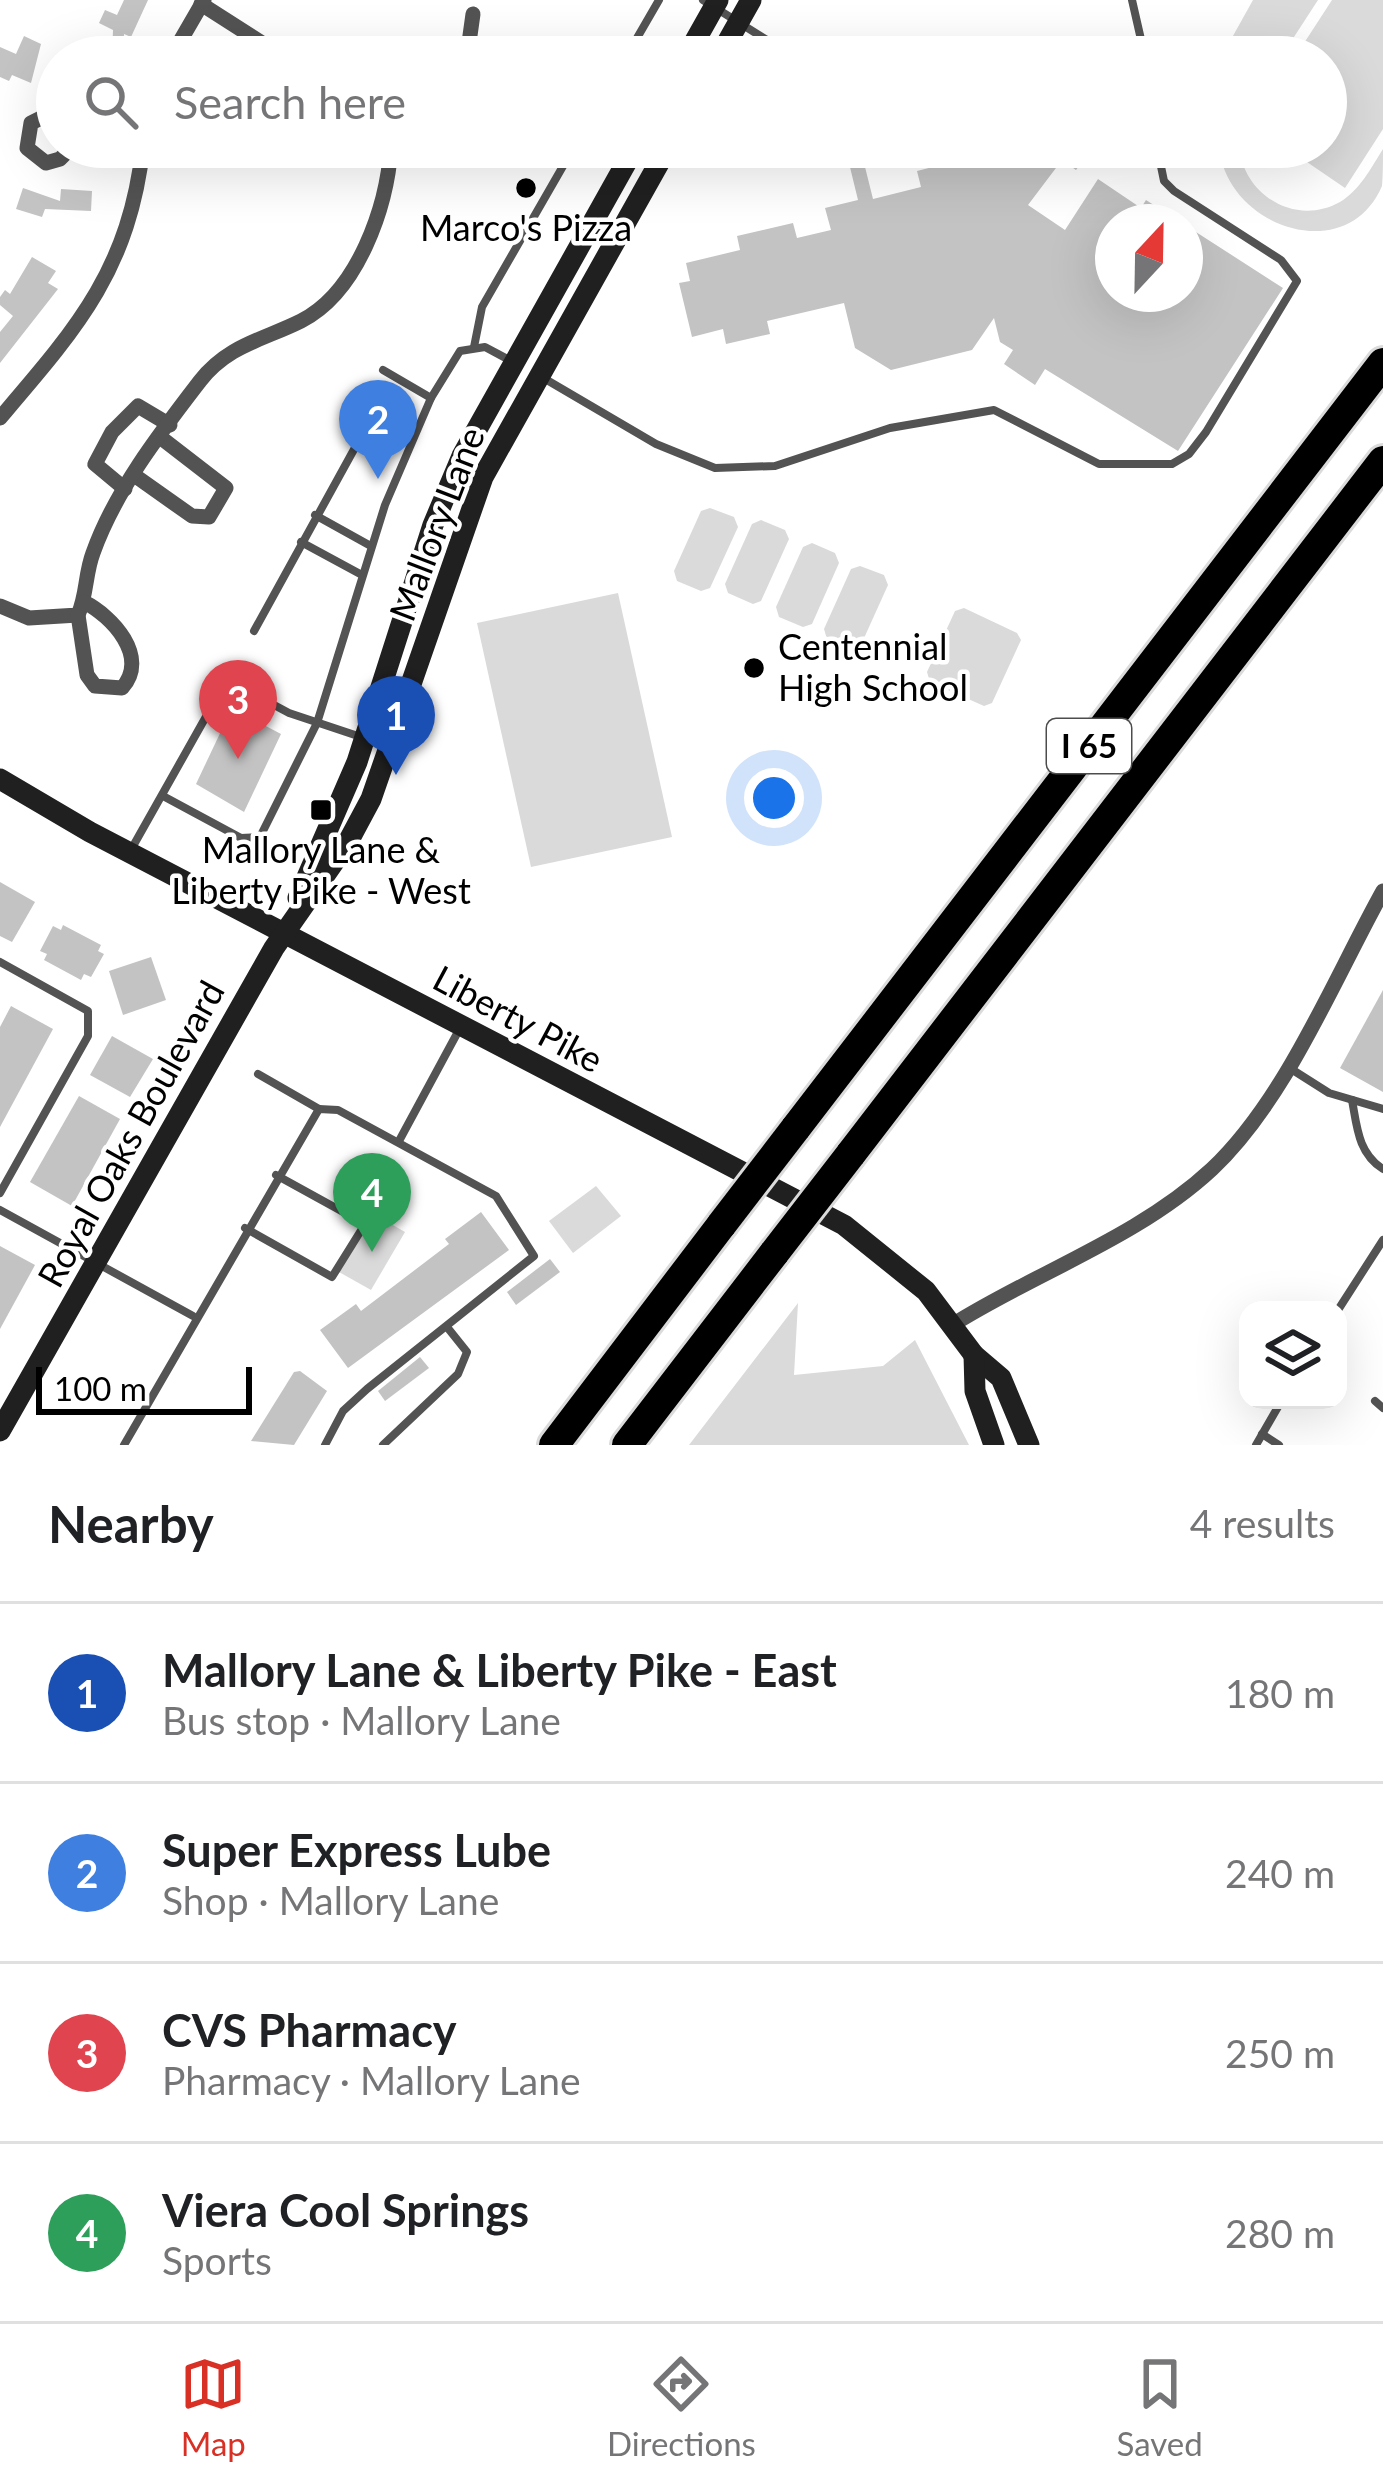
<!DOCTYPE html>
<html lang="en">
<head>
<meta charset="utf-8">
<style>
	:root { --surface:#fff; --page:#f2f2f2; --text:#202124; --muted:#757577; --line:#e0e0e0; --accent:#d93025 }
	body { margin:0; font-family:Lato,sans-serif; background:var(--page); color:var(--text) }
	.controls { position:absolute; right:36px; bottom:36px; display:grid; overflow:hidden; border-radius:24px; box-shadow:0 12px 48px #0002 }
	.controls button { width:108px; height:108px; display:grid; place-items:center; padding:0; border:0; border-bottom:3px solid var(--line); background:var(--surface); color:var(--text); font:60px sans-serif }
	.compass { position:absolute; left:1095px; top:204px; width:108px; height:108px; border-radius:50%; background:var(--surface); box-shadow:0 12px 48px #0002; rotate:22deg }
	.scale { position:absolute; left:36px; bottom:30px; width:216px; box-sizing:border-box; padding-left:12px; border:6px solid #000; border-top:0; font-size:33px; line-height:42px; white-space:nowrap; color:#000; -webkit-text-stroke:9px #fff; paint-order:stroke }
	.you { position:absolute; left:774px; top:798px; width:42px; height:42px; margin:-30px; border:9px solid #fff; border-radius:50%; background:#1a73e8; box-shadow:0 0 0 18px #1a73e833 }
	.badge { display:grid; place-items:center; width:78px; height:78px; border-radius:50%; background:var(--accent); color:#fff; font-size:39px; font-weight:700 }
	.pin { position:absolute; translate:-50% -99px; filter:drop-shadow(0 3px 6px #0008) }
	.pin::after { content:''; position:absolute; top:63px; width:42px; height:36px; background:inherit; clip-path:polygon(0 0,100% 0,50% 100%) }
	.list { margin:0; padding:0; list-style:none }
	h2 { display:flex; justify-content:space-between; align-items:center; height:156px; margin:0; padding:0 48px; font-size:51px }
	h2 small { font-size:39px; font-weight:400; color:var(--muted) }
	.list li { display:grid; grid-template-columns:78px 1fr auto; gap:36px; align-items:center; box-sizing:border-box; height:180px; padding:0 48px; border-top:3px solid var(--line) }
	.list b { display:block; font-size:45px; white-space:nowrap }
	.list p { margin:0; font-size:39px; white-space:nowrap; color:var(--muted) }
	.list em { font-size:39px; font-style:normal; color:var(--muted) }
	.icon { flex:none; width:66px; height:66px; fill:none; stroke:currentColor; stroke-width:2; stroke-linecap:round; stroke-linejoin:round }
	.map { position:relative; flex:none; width:1383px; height:1445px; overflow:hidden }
	.search { position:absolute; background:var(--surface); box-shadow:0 12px 48px #0002; left:36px; right:36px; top:36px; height:132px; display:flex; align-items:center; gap:30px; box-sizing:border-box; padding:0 42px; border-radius:66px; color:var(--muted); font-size:45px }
	.sheet { height:876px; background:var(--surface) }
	nav { display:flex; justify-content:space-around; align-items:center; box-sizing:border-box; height:168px; border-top:3px solid var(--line); background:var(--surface); font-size:33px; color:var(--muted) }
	nav a { display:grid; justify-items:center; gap:6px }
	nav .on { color:var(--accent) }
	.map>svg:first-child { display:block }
	.green { fill:#dadada }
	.building { fill:#c3c3c3 }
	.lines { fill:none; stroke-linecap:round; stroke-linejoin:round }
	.highway-casing { stroke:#dbdbdb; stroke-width:36 }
	.lane { stroke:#535353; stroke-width:8 }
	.street { stroke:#535353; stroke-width:15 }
	.secondary { stroke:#202020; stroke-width:21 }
	.highway { stroke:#000; stroke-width:30 }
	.highway-bridge-casing { stroke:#dbdbdb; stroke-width:36; stroke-linecap:butt }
	.highway-bridge { stroke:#000; stroke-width:30 }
	.poi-dot { fill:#000; stroke:#fff; stroke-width:4.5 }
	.labels { text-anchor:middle; stroke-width:9; stroke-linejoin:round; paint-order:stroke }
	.shield { fill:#fff; stroke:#4c4c4c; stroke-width:3 }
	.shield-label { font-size:33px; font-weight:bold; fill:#000 }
	.poi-label { font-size:36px; fill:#000; stroke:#fff }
	.street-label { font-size:36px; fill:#000; stroke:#fff }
</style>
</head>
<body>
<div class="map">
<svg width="1383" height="1445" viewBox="0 0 1383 1445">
	<rect width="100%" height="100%" fill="#fff"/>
	<g class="green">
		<polygon points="1253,0 1318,0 1281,57 1232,57 1224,52"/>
		<polygon points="1332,0 1383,0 1383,129 1345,188 1285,147 1326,147 1326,57 1295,57"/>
		<path d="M1219,147H1239C1244,195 1295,227 1340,202C1360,190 1371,168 1383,149C1383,160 1383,176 1382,186C1347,268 1227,228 1219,147Z"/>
		<polygon points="710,508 734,517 738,527 710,588 701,591 677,581 674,571 701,511"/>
		<polygon points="761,520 785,530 789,539 761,601 753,604 728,593 725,584 752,524"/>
		<polygon points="812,543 835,553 839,563 812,624 803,627 779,617 776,607 803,547"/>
		<polygon points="860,566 884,575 888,585 860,647 851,649 827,639 824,629 851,569"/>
		<polygon points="618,593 672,837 531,867 477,623"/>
		<polygon points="964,608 1017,633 1021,640 992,703 984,706 930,682 927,672 955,611"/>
		<polygon points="596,1186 621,1216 573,1253 549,1221"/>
		<polygon points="372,1213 405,1232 371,1290 339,1272"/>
		<polygon points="798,1303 794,1375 883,1366 915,1340 969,1445 689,1445"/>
	</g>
	<g class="building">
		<polygon points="124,0 148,0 131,37 124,34 123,57 112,57 113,30 99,23 105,10 117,15"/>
		<polygon points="24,36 41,44 31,83 12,75 9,81 0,77 0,47 16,54"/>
		<polygon points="1005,147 1075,147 1087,155 1076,170 1062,160 1028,205 1065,230 1098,179 1141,208 1146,200 1180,222 1113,222 1113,294 1185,294 1185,225 1283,288 1178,451 1045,369 1035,385 1004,364 1013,350 1000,342 994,318 972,350 891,370 855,348 844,303 767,321 770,334 726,344 723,329 692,337 679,283 690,281 686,263 740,250 737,236 793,223 797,238 831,230 825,208 858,200 848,159 862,155 873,199 921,187 917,171 980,155 993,164"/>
		<polygon points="23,188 60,201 61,189 92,191 91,211 45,209 42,217 16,209"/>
		<polygon points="32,257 56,271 48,283 58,289 0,363 0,332 13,316 0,305 0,297 5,290 10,294"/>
		<polygon points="232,708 281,734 244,812 196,784"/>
		<polygon points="0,882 35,902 12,942 0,936"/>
		<polygon points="63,925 101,945 98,951 104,954 91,977 84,974 81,980 44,960 47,954 40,951 53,926 61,930"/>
		<polygon points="151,957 166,1000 123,1015 109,971"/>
		<polygon points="1383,990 1383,1092 1340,1068"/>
		<polygon points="11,1006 53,1029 0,1127 0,1027"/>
		<polygon points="112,1036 153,1059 130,1097 90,1075"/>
		<polygon points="79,1096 120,1119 72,1206 30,1182"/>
		<polygon points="481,1212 509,1250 348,1368 320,1330 356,1304 361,1311 449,1244 445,1239"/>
		<polygon points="0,1246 35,1265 0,1329"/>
		<polygon points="550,1259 560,1272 516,1305 507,1292"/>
		<polygon points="420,1357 429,1368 385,1401 378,1391"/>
		<polygon points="300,1371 327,1391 294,1445 251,1441 294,1372"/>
	</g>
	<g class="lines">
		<g class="highway-casing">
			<g id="highway">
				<polyline points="795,1129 1383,363"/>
				<polyline points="850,1155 1383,461"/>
				<polyline points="554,1445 722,1224"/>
				<polyline points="627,1445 775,1252"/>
			</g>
		</g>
		<g class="lane">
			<polyline points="703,0 794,57"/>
			<polyline points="1132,0 1145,57"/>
			<polyline points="626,57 659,0"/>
			<polyline points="474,347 482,307 574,147"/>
			<polyline points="383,370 431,398"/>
			<polyline points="540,376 656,444 715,468 775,466 890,428 994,410 1099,464 1172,464 1189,454 1206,432 1297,281 1281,260 1174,191 1164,181 1157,147"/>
			<polyline points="315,515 369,545"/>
			<polyline points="301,542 362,575"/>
			<polyline points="254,631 368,424 382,411 417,429"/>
			<polyline points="163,796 241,838 260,837 317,723 385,505 431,398 460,351 485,347 513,362"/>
			<polyline points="132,848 221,690 233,683 289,713 364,738"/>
			<polyline points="0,962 88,1011 88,1036 0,1193"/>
			<polyline points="1288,1067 1329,1093 1383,1109"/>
			<polyline points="258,1074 319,1109"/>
			<path d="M1352,1100C1357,1127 1358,1153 1383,1169"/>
			<polyline points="399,1141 460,1028"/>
			<polyline points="0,1210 193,1316"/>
			<polyline points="245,1228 332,1277 365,1224 276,1175"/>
			<polyline points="1338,1310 1383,1240"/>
			<polyline points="1375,1401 1383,1408"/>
			<polyline points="1262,1434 1279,1445"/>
			<polyline points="124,1445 319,1109 338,1110 496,1196 534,1256 367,1389 343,1411 325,1445"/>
			<polyline points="383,1445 458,1374 467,1352 447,1327"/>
			<polyline points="1256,1445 1282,1400"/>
		</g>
		<g class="street">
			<polyline points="201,4 284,57"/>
			<polyline points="171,57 204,0"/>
			<polyline points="467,57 473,14"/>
			<polyline points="57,119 45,116 31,123 27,148 46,163 60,159 72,147"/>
			<path d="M0,418C77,328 129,270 143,147"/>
			<polyline points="134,475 192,516 209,517 226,488 160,437"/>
			<polyline points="125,489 95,464 112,432 138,406 170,425"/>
			<path d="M0,606L29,618L78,615C87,595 85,574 93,553C115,491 160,433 200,381C228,345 263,340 301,321C358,292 387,207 391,147"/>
			<path d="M78,615L87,675L95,686L122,688C150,657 112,616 84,602"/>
			<path d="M954,1324C1037,1272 1139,1237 1212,1169C1286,1099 1333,981 1383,891"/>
		</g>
		<g class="secondary">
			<polyline points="686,57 718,0"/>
			<polyline points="719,57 751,0"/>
			<polyline points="0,779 90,832 844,1225 926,1291 974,1355 1001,1378 1029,1445"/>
			<polyline points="298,898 357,762 433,525 462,456 635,147"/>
			<polyline points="974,1355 975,1391 994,1445"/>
			<polyline points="0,1431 274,948 348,842 371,799 483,477 668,147"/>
		</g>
		<use href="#highway" class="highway"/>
		<g class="highway-bridge-casing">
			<g id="highway-bridge">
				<polyline points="722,1224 795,1129"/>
				<polyline points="775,1252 850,1155"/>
			</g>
		</g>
		<use href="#highway-bridge" class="highway-bridge"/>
	</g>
	<g class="poi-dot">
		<circle cx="526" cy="188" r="12"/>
		<circle cx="754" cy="668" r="12"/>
		<rect x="309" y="798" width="24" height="24" rx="6"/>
	</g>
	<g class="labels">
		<rect class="shield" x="1047" y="719" width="84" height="54" rx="9"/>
		<g class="shield-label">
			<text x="1089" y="758">I 65</text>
		</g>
		<g class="poi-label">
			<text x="526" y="241">Marco's Pizza</text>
			<text x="778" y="660" text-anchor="start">Centennial<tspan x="778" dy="41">High School</tspan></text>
			<text x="321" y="863">Mallory Lane &amp;<tspan x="321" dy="41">Liberty Pike - West</tspan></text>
		</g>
		<g class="street-label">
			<text transform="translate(437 524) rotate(-69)" y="13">Mallory Lane</text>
			<text transform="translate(518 1019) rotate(28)" y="13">Liberty Pike</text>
			<text transform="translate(131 1134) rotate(-61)" y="13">Royal Oaks Boulevard</text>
		</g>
	</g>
</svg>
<div class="controls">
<button><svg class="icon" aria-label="layers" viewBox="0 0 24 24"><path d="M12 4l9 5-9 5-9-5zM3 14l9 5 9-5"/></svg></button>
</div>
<svg class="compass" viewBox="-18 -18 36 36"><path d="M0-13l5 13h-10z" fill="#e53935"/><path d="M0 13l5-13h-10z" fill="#757577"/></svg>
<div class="scale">100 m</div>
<div class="you"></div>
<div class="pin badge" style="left:396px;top:775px;background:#1a4fb4">1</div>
<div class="pin badge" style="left:378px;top:479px;background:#3f7fe0">2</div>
<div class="pin badge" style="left:238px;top:759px;background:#e0444e">3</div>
<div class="pin badge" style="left:372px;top:1252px;background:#2e9e5b">4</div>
<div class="search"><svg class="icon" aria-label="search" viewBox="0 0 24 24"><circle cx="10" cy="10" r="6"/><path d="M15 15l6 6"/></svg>Search here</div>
</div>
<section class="sheet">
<h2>Nearby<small>4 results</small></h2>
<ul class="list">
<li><span class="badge" style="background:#1a4fb4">1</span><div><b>Mallory Lane &amp; Liberty Pike - East</b><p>Bus stop · Mallory Lane</p></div><em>180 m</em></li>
<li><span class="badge" style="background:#3f7fe0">2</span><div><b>Super Express Lube</b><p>Shop · Mallory Lane</p></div><em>240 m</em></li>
<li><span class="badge" style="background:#e0444e">3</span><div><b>CVS Pharmacy</b><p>Pharmacy · Mallory Lane</p></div><em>250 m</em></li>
<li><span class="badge" style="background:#2e9e5b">4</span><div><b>Viera Cool Springs</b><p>Sports</p></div><em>280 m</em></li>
</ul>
</section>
<nav>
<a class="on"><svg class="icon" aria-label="map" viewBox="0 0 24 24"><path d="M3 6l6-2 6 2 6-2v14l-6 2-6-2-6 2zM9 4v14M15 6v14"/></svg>Map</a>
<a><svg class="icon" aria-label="directions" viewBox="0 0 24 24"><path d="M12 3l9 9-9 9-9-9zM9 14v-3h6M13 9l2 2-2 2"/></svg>Directions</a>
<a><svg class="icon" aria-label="saved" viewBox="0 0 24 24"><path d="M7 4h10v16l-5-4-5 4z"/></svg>Saved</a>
</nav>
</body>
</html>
